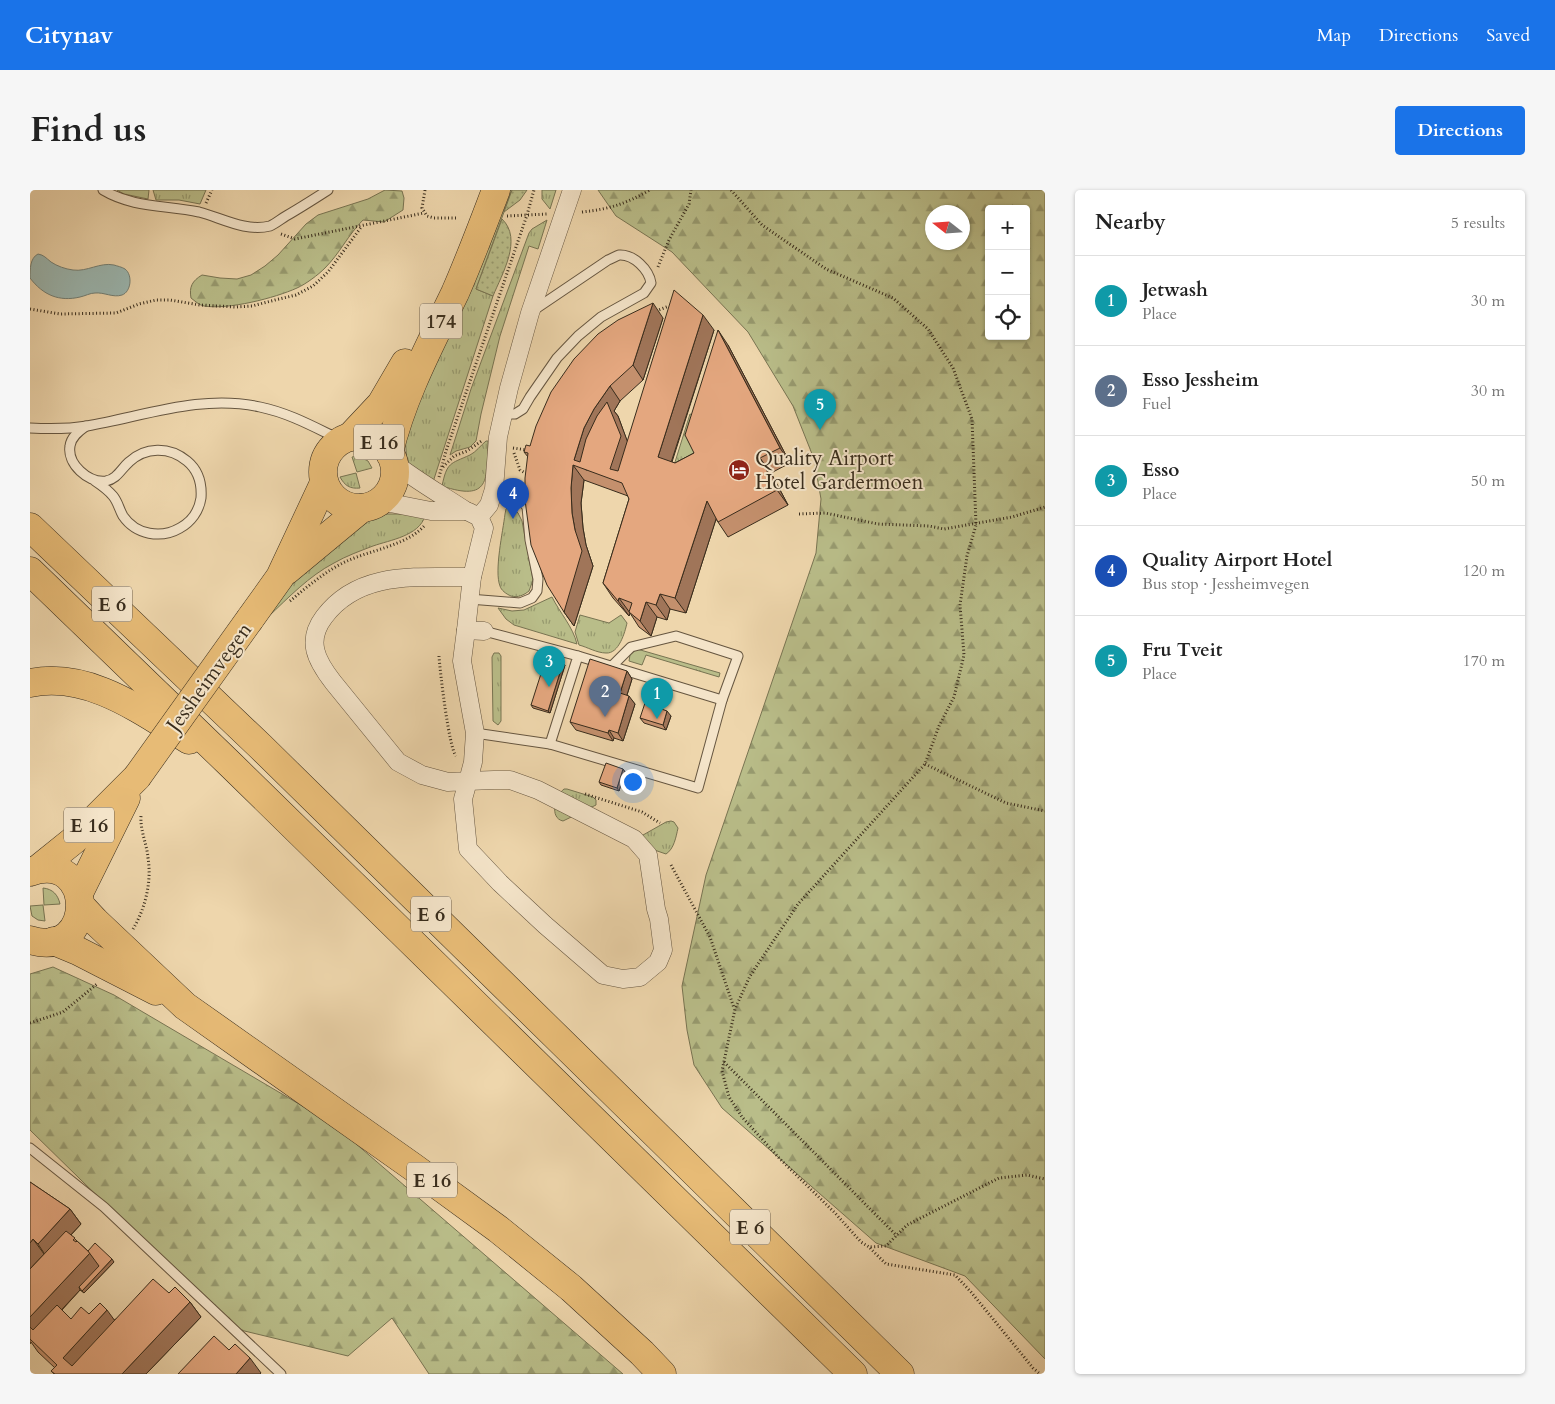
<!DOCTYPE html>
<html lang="en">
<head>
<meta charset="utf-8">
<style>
	:root { --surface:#fff; --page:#f6f6f6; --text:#222; --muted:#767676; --line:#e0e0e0; --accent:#1a73e8 }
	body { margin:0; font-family:Cardo,serif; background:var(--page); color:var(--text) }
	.controls { position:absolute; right:15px; top:15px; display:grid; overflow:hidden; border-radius:5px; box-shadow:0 1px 4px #0004 }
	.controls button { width:45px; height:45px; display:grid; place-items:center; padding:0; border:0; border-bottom:1px solid var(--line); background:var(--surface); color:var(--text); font:25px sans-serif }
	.compass { position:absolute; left:895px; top:15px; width:45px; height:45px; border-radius:50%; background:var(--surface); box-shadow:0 1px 4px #0004; rotate:287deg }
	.you { position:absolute; left:602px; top:591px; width:18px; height:18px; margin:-12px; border:4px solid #fff; border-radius:50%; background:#1a73e8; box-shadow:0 0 0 8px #1a73e833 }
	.badge { display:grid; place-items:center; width:32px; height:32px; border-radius:50%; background:var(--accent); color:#fff; font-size:16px; font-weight:700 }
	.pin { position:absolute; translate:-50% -41px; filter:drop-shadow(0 1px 2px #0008) }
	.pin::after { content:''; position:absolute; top:26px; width:18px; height:15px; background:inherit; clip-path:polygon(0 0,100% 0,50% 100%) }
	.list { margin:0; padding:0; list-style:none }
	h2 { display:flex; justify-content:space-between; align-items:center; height:65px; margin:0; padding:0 20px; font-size:21px }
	h2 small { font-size:16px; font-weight:400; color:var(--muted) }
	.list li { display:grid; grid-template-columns:32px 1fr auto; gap:15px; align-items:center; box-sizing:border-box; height:90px; padding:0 20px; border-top:1px solid var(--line) }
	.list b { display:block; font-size:19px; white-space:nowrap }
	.list p { margin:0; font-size:16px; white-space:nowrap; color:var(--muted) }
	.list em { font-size:16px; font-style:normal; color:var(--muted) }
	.icon { flex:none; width:28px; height:28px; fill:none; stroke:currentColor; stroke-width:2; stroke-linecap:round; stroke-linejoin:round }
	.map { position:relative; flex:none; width:1015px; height:1184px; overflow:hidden; border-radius:5px }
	header { display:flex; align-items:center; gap:30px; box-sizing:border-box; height:70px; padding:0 25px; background:var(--accent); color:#fff }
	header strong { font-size:24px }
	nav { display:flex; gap:28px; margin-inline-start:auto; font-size:18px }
	.intro { display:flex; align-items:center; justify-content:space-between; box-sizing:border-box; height:120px; padding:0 30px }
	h1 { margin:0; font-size:35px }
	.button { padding:12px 22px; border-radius:5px; background:var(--accent); color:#fff; font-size:18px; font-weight:700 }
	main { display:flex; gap:30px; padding:0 30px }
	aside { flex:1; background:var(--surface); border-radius:5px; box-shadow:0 1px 4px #0004 }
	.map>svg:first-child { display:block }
	.grass { fill:url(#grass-tufts); stroke:#787452 }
	.forest { fill:url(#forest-firs); stroke:#787452; fill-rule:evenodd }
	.garden { fill:url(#garden-dots); stroke:#787452 }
	.water { fill:#9bb7b1; stroke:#737f75 }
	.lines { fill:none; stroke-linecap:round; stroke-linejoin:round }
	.lane-casing { stroke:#665640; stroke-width:11 }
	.street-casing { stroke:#665640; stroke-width:19 }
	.primary-casing { stroke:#382c1c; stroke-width:29 }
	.highway-casing { stroke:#382c1c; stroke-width:29 }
	.path { stroke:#382c1c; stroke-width:3; stroke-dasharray:1 2.5; stroke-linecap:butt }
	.lane { stroke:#f4e4c9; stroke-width:9 }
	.street { stroke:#f4e4c9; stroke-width:18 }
	.primary { stroke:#e7bb76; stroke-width:28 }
	.highway { stroke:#e7bb76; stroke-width:28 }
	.highway-bridge-casing { stroke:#382c1c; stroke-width:29; stroke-linecap:butt }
	.highway-bridge { stroke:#e7bb76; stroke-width:28 }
	.wall { fill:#c4906d; stroke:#382c1c }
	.shaded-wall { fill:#a07559; stroke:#382c1c }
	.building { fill:#e4a77f; stroke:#382c1c }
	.labels { text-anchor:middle; stroke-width:4; stroke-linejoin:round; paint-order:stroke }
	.shield { fill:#f4e4c9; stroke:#706350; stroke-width:1 }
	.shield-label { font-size:20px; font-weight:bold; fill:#382c1c }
	.poi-label { font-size:21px; fill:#382c1c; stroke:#f4e4c9; text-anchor:start }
	.street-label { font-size:21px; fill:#382c1c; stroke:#f4e4c9 }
</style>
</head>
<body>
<header>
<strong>Citynav</strong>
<nav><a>Map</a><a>Directions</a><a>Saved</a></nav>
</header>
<div class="intro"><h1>Find us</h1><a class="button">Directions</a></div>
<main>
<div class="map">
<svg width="1015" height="1184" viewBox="0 0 1015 1184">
	<defs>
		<pattern id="grass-tufts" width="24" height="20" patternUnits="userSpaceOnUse" patternTransform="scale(1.25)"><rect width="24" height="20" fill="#b9bd89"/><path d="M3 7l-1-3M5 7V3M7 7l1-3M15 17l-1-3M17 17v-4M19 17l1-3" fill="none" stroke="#979a6f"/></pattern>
		<pattern id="forest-firs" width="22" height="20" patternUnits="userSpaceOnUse" patternTransform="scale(1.25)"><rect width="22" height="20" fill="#b9bd89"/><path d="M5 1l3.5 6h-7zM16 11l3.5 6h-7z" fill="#979a6f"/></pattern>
		<pattern id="garden-dots" width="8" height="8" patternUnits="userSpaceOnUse" patternTransform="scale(1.25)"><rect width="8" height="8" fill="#b9bd89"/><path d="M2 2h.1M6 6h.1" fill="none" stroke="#979a6f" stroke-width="1.8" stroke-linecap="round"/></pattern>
	</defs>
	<rect width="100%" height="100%" fill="#eed6ac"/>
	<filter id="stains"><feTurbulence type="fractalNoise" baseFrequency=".004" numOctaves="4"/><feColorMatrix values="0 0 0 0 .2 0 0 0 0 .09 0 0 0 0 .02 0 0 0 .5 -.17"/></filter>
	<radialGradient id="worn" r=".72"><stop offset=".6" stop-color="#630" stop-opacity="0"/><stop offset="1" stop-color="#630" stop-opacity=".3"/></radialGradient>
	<g class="grass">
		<polygon points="87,0 119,0 118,9 94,4"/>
		<polygon points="123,0 176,0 170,14 149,10 126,10"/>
		<polygon points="472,0 482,0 446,99 463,106 403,292 377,273 375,246"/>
		<polygon points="512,0 526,0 520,19 512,9"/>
		<polygon points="517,30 508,59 499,56 470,146 451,224 446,251 440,257 426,261 420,265 441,199 499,43 502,39"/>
		<polygon points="660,224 676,229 674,278 641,285"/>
		<path d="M456,251H458C457,290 460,312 412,296C417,272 420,274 440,265C446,262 451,255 456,251Z"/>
		<polygon points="328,266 338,271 342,278 327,282 322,267"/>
		<path d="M326,283L330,298C320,299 315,296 310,287Z"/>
		<path d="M479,316H481L488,323L492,331L503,390L499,401C494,405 488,408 481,406C476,404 471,400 470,396C464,381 473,341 475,324L476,319Z"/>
		<path d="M357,324H380L395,326C389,346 360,350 343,356C330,361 316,366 304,373C279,386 258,408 238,427L241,420L276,376L329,335L341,329Z"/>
		<path d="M522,407C530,423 543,437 547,454L484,435L476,429L468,418L482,421L494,420Z"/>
		<path d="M550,425L579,433L591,425L597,433C595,442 589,464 576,463C567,463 557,457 549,455L545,442Z"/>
		<polygon points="607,459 690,483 689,487 616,465 612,475 599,471 600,465"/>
		<polygon points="464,463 469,463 471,466 471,531 468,535 463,531 462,467"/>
		<path d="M534,599H537L563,607L566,610V615L533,631C519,628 525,606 534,599Z"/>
		<path d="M641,631L644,632L648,638C646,647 644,659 636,664L607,654L606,649L636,632Z"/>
		<path d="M13,698C23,699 28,705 30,714L14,715Z"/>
		<polygon points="13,715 15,731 8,730 2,726 0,716"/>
	</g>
	<g class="forest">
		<path d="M355,0L372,1L374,8L373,20L354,32L333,30C318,45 310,63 295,78C288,85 276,94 267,98C245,108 198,120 174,116C169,115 165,111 161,108C159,97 162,91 172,85L190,88L207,89L221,85L235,76L248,65L276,34L288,25L338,9Z"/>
		<path d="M568,0H1015V1169L935,1086L846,1053L692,918L664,875L657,840L652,796L676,685L786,363L791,309L784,269L763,216L718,142L642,62L586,26ZM959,19H996V146H959ZM932,22V52H902V22Z"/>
		<polygon points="23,777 84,805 303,934 593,1184 399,1184 362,1128 318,1166 202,1138 0,940 0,784"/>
	</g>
	<g class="garden">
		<polygon points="482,0 497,0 490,10 474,22"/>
		<path d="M472,29C493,49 472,84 463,106L446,99Z"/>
	</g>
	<path class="water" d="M8,64C14,65 16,68 21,72C27,76 35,79 43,80C57,82 70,72 84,75C87,76 92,77 95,79C103,85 101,102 92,105C83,108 74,102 65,103C60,103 55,106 50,107C29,112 13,105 0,88C0,79 0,68 8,64Z"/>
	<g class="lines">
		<g class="lane-casing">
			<g id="lane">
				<path d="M73,0C103,18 136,15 169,22C192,28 215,42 240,36C245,34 251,29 256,26C270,18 284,9 298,0"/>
				<path d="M473,224H485L493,219L500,207L527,168L548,146L571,127L614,103L621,93C619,80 604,64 589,65C586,66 581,69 578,70L504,120"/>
				<path d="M56,236C49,241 41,247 40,256C37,274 58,293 76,291C87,289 91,279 99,272C115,257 139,256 157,271C168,280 172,294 171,308C169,321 161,332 150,338C131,349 106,345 93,326C89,319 88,312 83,306C78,300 71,295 65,291"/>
				<path d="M0,238C19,239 39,239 57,236C115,226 171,204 230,217C259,223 284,237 311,250"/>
				<polyline points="439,409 490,413 502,408 507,401 508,389 500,350 497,317 487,305 464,299"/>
				<polyline points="454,441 548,466 520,554"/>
				<polyline points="548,466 692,510"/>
				<polyline points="445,543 520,554 668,598 692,510 708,466 646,446 601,457 582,476"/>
				<polyline points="0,958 74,1017 251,1184"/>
			</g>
		</g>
		<g class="street-casing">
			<g id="street">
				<path d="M350,311L401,321H436C412,305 387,291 364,273"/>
				<polyline points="439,322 449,327 454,338 442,387 436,440 454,441"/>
				<polyline points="449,327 459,315 464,299 468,247 479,198 500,123 542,0"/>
				<path d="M436,440L432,471L445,543L443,572L438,591L433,609L438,659L470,693L515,735L573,785L593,789L610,787L628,772L633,760L629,729L626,719L618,665L604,649L508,600L480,590H464L438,591L418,592L392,585L368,572L303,492C286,470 276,451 294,427C330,379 390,388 442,387"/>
			</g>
		</g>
		<g class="primary-casing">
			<g id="primary">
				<polyline points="321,246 351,214 375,173"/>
				<path d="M359,262C373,205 400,155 425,103C440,69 453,34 466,0"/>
			</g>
		</g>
		<g class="highway-casing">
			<g id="highway">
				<circle cx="329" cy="282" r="36"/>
				<polyline points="0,337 231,557 870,1184"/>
				<polyline points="0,381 202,576 823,1184"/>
				<polyline points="256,381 332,318"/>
				<polyline points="220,429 250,387 294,293"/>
				<path d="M0,493C59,481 111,521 159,550"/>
				<polyline points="8,679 44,650 107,587"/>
				<path d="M0,682C66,659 67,771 0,750"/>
				<polyline points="49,703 96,608"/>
				<polyline points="51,716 65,731 155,816 383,977 468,1039 541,1098 612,1163 632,1184"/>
				<polyline points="24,751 48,761 126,801"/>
			</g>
		</g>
		<g class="path">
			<polyline points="395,0 392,18 397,26 404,28 426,28"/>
			<polyline points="701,0 732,35 796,79 863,108 898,139 923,178 942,229 946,335 937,366 930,415 934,465 924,507 909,536 895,574 768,714 720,786 705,819 692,881 699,907 712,927 750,969 805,1023 831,1052 839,1057 856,1056 877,1035 969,988 997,985 1015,989"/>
			<polyline points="176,13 182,0"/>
			<path d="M552,22C580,19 595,14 620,0"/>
			<polyline points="477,26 517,24"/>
			<polyline points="251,44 265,49 394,23"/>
			<polyline points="628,77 639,50 659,14 661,0"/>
			<polyline points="0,119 30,124 86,123 109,114 126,110 140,110 170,115 205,117 222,116 245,110 266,105 283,96 298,82 332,36"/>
			<polyline points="626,121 639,116"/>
			<polyline points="483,258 497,260"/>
			<polyline points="484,263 490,280 499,285"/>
			<polyline points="413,277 424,266 437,261 453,250"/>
			<polyline points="409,287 416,261 497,25 504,0"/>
			<polyline points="769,324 795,323 848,334 899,336 914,339 982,327 1015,317"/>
			<path d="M260,411C278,396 297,380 317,371C341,360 378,355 395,335"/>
			<path d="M409,466C410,482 419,558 426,566"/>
			<polyline points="895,574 976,613 1015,621"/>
			<polyline points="555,604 612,622 630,633"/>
			<polyline points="641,675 680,747 704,818"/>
			<path d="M103,739C115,719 122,692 118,668C117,654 110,641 111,626"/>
			<polyline points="0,833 33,822 67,794"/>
			<polyline points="694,872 867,1046"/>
			<polyline points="840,1058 856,1074 925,1085 941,1102 1003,1178 1010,1184"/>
		</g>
		<use href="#lane" class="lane"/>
		<use href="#street" class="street"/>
		<use href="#primary" class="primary"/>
		<use href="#highway" class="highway"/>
		<g class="highway-bridge-casing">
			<polyline id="highway-bridge" points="107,587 220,429"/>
		</g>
		<use href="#highway-bridge" class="highway-bridge"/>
	</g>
	<g class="wall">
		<polygon points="633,128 613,190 590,211 584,221 588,226 597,251 684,140 642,272 645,273 664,263 698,155 760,273 741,283 758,315 698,347 686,329 656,423 640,419 637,430 627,427 621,446 609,437 600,423 599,426 583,408 573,393 599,309 598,306 554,290 551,313 553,338 556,355 563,376 544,436 534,422 498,267 494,262"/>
		<polygon points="533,473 535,475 520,523 503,518 501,515"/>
		<polygon points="597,481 602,489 597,505 605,514 593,551 584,548 583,551 546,540 540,532"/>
		<polygon points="641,526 636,540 614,533 610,528"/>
		<polygon points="593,579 595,582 589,601 571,595 569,592"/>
		<polygon points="0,992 40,1019 51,1034 41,1045 47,1051 58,1061 84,1072 54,1103 50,1100 32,1120 41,1129 59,1124 84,1130 139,1103 160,1112 171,1127 116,1184 24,1184 21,1181 25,1178 8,1162 1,1152 0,1154"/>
	</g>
	<g class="shaded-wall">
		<polygon points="623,113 633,128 613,190 603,175"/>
		<polygon points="673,125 684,140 638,282 628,267"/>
		<polygon points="688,140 698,155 760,273 750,258"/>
		<polygon points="580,196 590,211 584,221 588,226 601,261 591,293 580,279 556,280 544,270 554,238 564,219"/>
		<polygon points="730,268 741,283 758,315 747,300"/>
		<polygon points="543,275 554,290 551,313 553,338 556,355 563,376 544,436 534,422 545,340 542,323 541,298"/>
		<polygon points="677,311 687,326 656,423 645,408"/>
		<polygon points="630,404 640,419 637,430 626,415"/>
		<polygon points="589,408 600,423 599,426 588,411"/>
		<polygon points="616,412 627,427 621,446 610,431"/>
		<polygon points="533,473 535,475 520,523 518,521"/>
		<polygon points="597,481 602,489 595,511 590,503"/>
		<polygon points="599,506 605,514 593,551 588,543"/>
		<polygon points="637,521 641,526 636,540 633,535"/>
		<polygon points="579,540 584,548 583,551 578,543"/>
		<polygon points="593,579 595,582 589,601 587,598"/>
		<polygon points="40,1019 51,1034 18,1069 8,1054"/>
		<polygon points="3,1049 14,1064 0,1079 0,1053"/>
		<polygon points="60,1063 71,1078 49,1097 50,1100 6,1147 0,1139 0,1127"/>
		<polygon points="82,1069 84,1072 54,1103 52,1101"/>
		<polygon points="160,1112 171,1127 116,1184 92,1184"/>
		<polygon points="77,1120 88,1135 43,1183 33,1168"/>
		<polygon points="220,1168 231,1183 230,1184 206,1184"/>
	</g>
	<g class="building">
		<polygon points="644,100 673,125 628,267 645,273 664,263 655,245 688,140 750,258 730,268 747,300 688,332 677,311 645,408 630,404 626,415 616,412 610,431 599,422 602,413 589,408 588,411 573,393 599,309 592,293 543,275 541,298 542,323 545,340 552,361 534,422 517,395 501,355 495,310 495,288 498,263 494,262 496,255 500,256 506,236 521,202 544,169 568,144 588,130 623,113 603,175 580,196 564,219 554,238 544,270 550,272 556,249 567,226 577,212 591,246 580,279 588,281"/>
		<polygon points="516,468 533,473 518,521 501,515"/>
		<polygon points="560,469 597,481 590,503 599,506 588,543 579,540 578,543 540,532"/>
		<polygon points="615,513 637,521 633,535 610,528"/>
		<polygon points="576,573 593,579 587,598 569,592"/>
		<polygon points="0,992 40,1019 8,1054 3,1049 0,1053"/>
		<polygon points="36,1041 45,1048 43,1050 46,1052 47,1051 60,1063 0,1127 0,1079"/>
		<polygon points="65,1053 82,1069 52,1101 49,1097 69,1076 58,1061"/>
		<polygon points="123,1089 139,1103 145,1097 160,1112 92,1184 25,1184 21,1181 27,1175 0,1149 0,1137 3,1140 27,1115 41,1129 51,1117 59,1124 70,1113 77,1120 33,1168 42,1176"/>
		<polygon points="184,1146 199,1160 205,1154 220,1168 206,1184 148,1184"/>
	</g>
	<defs>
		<g id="hotel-disc" transform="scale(1.125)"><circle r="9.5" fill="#8f2418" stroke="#f4e4c9"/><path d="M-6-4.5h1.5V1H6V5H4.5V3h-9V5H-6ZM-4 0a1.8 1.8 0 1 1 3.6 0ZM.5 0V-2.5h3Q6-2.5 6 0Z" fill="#fff"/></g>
	</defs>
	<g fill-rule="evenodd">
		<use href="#hotel-disc" x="709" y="280"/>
	</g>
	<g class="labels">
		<g class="shield">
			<rect x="390" y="113.5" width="42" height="35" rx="4"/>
			<rect x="324" y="234.5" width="50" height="35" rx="4"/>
			<rect x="62" y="396.5" width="40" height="35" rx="4"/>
			<rect x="34" y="617.5" width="50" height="35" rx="4"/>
			<rect x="381" y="706.5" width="40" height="35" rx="4"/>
			<rect x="377" y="972.5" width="50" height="35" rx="4"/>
			<rect x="700" y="1019.5" width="40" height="35" rx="4"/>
		</g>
		<g class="shield-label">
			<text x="411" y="138">174</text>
			<text x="349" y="259">E 16</text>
			<text x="82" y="421">E 6</text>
			<text x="59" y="642">E 16</text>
			<text x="401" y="731">E 6</text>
			<text x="402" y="997">E 16</text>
			<text x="720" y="1044">E 6</text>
		</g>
		<g class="poi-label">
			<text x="725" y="275">Quality Airport<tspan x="725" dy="24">Hotel Gardermoen</tspan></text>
		</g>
		<g class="street-label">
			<text transform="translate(179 487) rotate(-54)" y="7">Jessheimvegen</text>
		</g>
	</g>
	<rect width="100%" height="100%" filter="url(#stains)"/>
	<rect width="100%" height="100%" fill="url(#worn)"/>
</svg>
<div class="controls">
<button>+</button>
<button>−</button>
<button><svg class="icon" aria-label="locate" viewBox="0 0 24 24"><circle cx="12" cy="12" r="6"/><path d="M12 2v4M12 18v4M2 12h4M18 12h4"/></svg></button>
</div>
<svg class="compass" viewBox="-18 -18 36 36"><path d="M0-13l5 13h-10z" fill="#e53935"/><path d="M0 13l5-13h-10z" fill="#767676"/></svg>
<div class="you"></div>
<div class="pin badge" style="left:627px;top:529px;background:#0f9aa8">1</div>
<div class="pin badge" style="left:575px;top:527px;background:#5c6f8a">2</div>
<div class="pin badge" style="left:519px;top:497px;background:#0f9aa8">3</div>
<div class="pin badge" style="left:483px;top:329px;background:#1a4fb4">4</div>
<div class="pin badge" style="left:790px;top:240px;background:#0f9aa8">5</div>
</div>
<aside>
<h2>Nearby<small>5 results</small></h2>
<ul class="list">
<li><span class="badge" style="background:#0f9aa8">1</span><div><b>Jetwash</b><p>Place</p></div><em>30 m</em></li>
<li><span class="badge" style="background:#5c6f8a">2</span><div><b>Esso Jessheim</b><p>Fuel</p></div><em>30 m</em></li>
<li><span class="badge" style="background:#0f9aa8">3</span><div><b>Esso</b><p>Place</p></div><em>50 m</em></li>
<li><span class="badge" style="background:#1a4fb4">4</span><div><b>Quality Airport Hotel</b><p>Bus stop · Jessheimvegen</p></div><em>120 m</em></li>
<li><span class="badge" style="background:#0f9aa8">5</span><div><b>Fru Tveit</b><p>Place</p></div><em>170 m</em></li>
</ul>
</aside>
</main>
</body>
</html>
